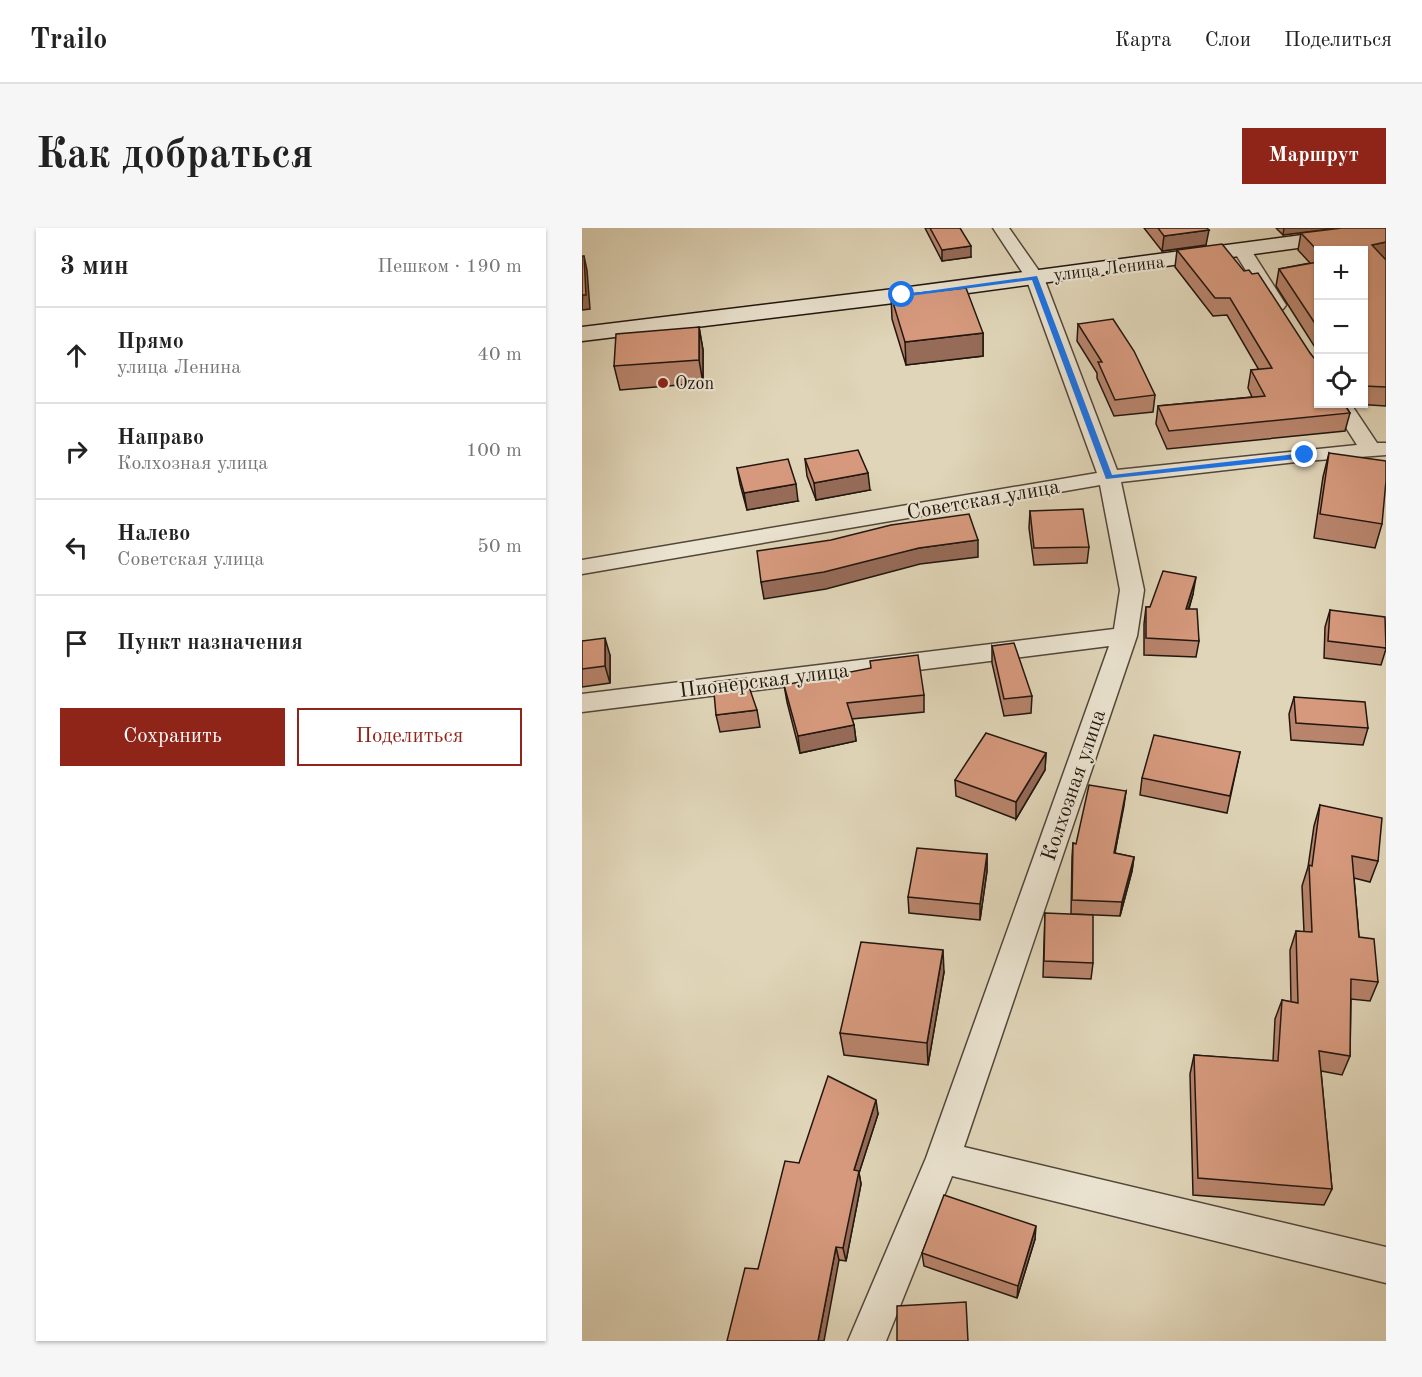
<!DOCTYPE html>
<html lang="ru">
<head>
<meta charset="utf-8">
<style>
	:root { --surface:#fff; --page:#f6f6f6; --text:#222; --muted:#767676; --line:#e0e0e0; --accent:#8f2418 }
	body { margin:0; font-family:"Old Standard TT",serif; background:var(--page); color:var(--text) }
	.controls { position:absolute; right:18px; top:18px; display:grid; overflow:hidden; border-radius:0px; box-shadow:0 2px 4px #0004 }
	.controls button { width:54px; height:54px; display:grid; place-items:center; padding:0; border:0; border-bottom:2px solid var(--line); background:var(--surface); color:var(--text); font:30px sans-serif }
	.stop { position:absolute; width:18px; height:18px; margin:-14px; border:4px solid #1a73e8; border-radius:50%; background:#fff }
	.stop.end { background:#1a73e8; border-color:#fff; box-shadow:0 2px 6px #0008 }
	.list { margin:0; padding:0; list-style:none }
	h2 { display:flex; justify-content:space-between; align-items:center; height:78px; margin:0; padding:0 24px; font-size:26px }
	h2 small { font-size:20px; font-weight:400; color:var(--muted) }
	.list li { display:grid; grid-template-columns:39px 1fr auto; gap:18px; align-items:center; box-sizing:border-box; height:96px; padding:0 24px; border-top:2px solid var(--line) }
	.list b { display:block; font-size:22px; white-space:nowrap }
	.list p { margin:0; font-size:20px; white-space:nowrap; color:var(--muted) }
	.list em { font-size:20px; font-style:normal; color:var(--muted) }
	.actions { display:flex; gap:12px; padding:18px 24px }
	.actions a { flex:1; padding:14px 0; border:2px solid var(--accent); border-radius:0px; text-align:center; font-size:21px; color:var(--accent) }
	.actions .main { background:var(--accent); color:#fff }
	.icon { flex:none; width:33px; height:33px; fill:none; stroke:currentColor; stroke-width:2; stroke-linecap:round; stroke-linejoin:round }
	.map { position:relative; flex:none; width:804px; height:1113px; overflow:hidden; border-radius:0px }
	header { display:flex; align-items:center; gap:36px; box-sizing:border-box; height:84px; padding:0 30px; background:var(--surface); border-bottom:2px solid var(--line) }
	header strong { font-size:28px }
	nav { display:flex; gap:33px; margin-inline-start:auto; font-size:21px }
	.intro { display:flex; align-items:center; justify-content:space-between; box-sizing:border-box; height:144px; padding:0 36px }
	h1 { margin:0; font-size:42px }
	.button { padding:15px 27px; border-radius:0px; background:var(--accent); color:#fff; font-size:21px; font-weight:700 }
	main { display:flex; gap:36px; padding:0 36px }
	aside { flex:1; background:var(--surface); border-radius:0px; box-shadow:0 2px 4px #0004 }
	.map>svg:first-child { display:block }
	.lines { fill:none; stroke-linecap:round; stroke-linejoin:round }
	.street-casing { stroke:#514639; stroke-width:3 }
	.secondary-casing { stroke:#21160f; stroke-width:3 }
	.street { fill:#ebe4d1; fill-rule:evenodd }
	.secondary { fill:#ebe4d1; fill-rule:evenodd }
	.wall { fill:#b8846c; stroke:#21160f; stroke-width:1.5 }
	.shaded-wall { fill:#966b58; stroke:#21160f; stroke-width:1.5 }
	.building { fill:#d6997d; stroke:#21160f; stroke-width:1.5 }
	.route { fill:#1a73e8 }
	.poi-dot { fill:#8f2418; stroke:#ebe4d1; stroke-width:2 }
	.labels { text-anchor:middle; stroke-width:4.5; stroke-linejoin:round; paint-order:stroke }
	.far-street-label { font-size:18px; fill:#21160f; stroke:#ebe4d1 }
	.far-poi-label { font-size:18px; fill:#21160f; stroke:#ebe4d1; text-anchor:start }
	.street-label { font-size:21px; fill:#21160f; stroke:#ebe4d1 }
</style>
</head>
<body>
<header>
<strong>Trailo</strong>
<nav><a>Карта</a><a>Слои</a><a>Поделиться</a></nav>
</header>
<div class="intro"><h1>Как добраться</h1><a class="button">Маршрут</a></div>
<main>
<aside>
<h2>3 мин<small>Пешком · 190 m</small></h2>
<ul class="list">
<li><svg class="icon" aria-label="ahead" viewBox="0 0 24 24"><path d="M12 20V5M6 11l6-6 6 6"/></svg><div><b>Прямо</b><p>улица Ленина</p></div><em>40 m</em></li>
<li><svg class="icon" aria-label="right" viewBox="0 0 24 24"><path d="M7 20v-9h11M14 6l5 5-5 5"/></svg><div><b>Направо</b><p>Колхозная улица</p></div><em>100 m</em></li>
<li><svg class="icon" aria-label="left" viewBox="0 0 24 24"><path d="M17 20v-9H6M10 6l-5 5 5 5"/></svg><div><b>Налево</b><p>Советская улица</p></div><em>50 m</em></li>
<li><svg class="icon" aria-label="arrive" viewBox="0 0 24 24"><path d="M6 21V4h12l-3 4 3 4H6"/></svg><div><b>Пункт назначения</b></div></li>
</ul>
<div class="actions"><a class="main">Сохранить</a><a>Поделиться</a></div>
</aside>
<div class="map">
<svg width="804" height="1113" viewBox="0 0 804 1113">
	<rect width="100%" height="100%" fill="#e0d5b8"/>
	<filter id="stains"><feTurbulence type="fractalNoise" baseFrequency=".00333" numOctaves="4"/><feColorMatrix values="0 0 0 0 .2 0 0 0 0 .09 0 0 0 0 .02 0 0 0 .5 -.17"/></filter>
	<radialGradient id="worn" r=".72"><stop offset=".6" stop-color="#630" stop-opacity="0"/><stop offset="1" stop-color="#630" stop-opacity=".3"/></radialGradient>
	<g class="lines">
		<g class="street-casing">
			<g id="street">
				<polygon points="411,0 427,0 462,50 535,242 775,217 749,176 769,176 795,215 804,215 804,227 723,233 539,254 562,362 555,408 382,919 804,1019 804,1055 370,948 304,1113 266,1113 344,930 527,418 0,484 0,466 532,401 538,362 518,257 0,346 0,332 515,245 444,50"/>
				<polygon points="660,17 666,18 669,22 704,77 701,81 689,81 686,77 651,22 654,18"/>
			</g>
		</g>
		<g class="secondary-casing">
			<polygon id="secondary" points="773,0 804,0 804,8 320,74 0,113 0,99 320,60"/>
		</g>
		<use href="#street" class="street"/>
		<use href="#secondary" class="secondary"/>
	</g>
	<g class="wall">
		<polygon points="343,0 378,0 389,29 360,33"/>
		<polygon points="562,0 625,0 624,17 580,23"/>
		<polygon points="694,0 756,0 701,7"/>
		<polygon points="804,0 804,31 803,31 804,32 804,178 772,176 782,176 782,22 736,22 736,124 694,58 697,41 728,35 716,22 719,5"/>
		<polygon points="595,22 728,125 768,185 763,203 585,221 574,196 576,178 670,169 666,160 669,142 677,142 645,87 631,88 593,39"/>
		<polygon points="309,68 401,105 401,128 324,137 310,91"/>
		<polygon points="496,96 573,167 571,184 532,188 515,150 515,145 495,113"/>
		<polygon points="117,99 121,122 121,155 38,162 32,138"/>
		<polygon points="747,225 800,296 793,320 732,310 741,249"/>
		<polygon points="223,231 288,262 234,272 225,248"/>
		<polygon points="155,240 216,273 165,282 158,256"/>
		<polygon points="448,283 507,319 505,335 452,337 447,300"/>
		<polygon points="611,366 607,381 617,413 614,429 562,427 562,396 564,379 568,379"/>
		<polygon points="748,382 804,421 799,437 742,430 743,399"/>
		<polygon points="0,413 28,427 28,455 0,459"/>
		<polygon points="410,418 450,468 449,485 422,488 410,435"/>
		<polygon points="202,457 342,467 342,484 270,491 272,497 274,513 218,525 205,474"/>
		<polygon points="712,469 786,500 781,517 709,512 707,486"/>
		<polygon points="175,482 178,499 138,504 134,487"/>
		<polygon points="658,524 645,585 558,567 560,550"/>
		<polygon points="464,525 463,542 434,591 374,568 373,552"/>
		<polygon points="544,563 533,625 552,629 550,643 538,688 489,686 490,629 491,615 494,616"/>
		<polygon points="738,577 796,633 788,654 772,650 777,709 796,754 788,773 769,771 768,828 760,847 739,843 750,961 742,977 611,967 608,846 612,827 691,833 693,791 700,772 709,774 708,722 714,703 722,704 720,658 726,639 732,598"/>
		<polygon points="405,626 405,643 398,692 327,685 326,669"/>
		<polygon points="463,685 511,735 509,751 461,749"/>
		<polygon points="362,744 346,837 262,827 258,805"/>
		<polygon points="296,886 277,945 279,956 264,1033 257,1032 176,1041 217,935"/>
		<polygon points="453,1011 435,1070 342,1038 340,1025"/>
	</g>
	<g class="shaded-wall">
		<polygon points="702,0 756,0 701,7"/>
		<polygon points="627,2 624,17 580,23 582,8"/>
		<polygon points="804,14 804,31 786,34 790,17"/>
		<polygon points="389,18 389,29 360,33 360,22"/>
		<polygon points="2,28 5,42 8,81 0,82"/>
		<polygon points="117,99 121,122 121,155 117,132"/>
		<polygon points="401,105 401,128 324,137 323,114"/>
		<polygon points="286,245 288,262 234,272 232,255"/>
		<polygon points="214,256 216,273 165,282 162,265"/>
		<polygon points="396,312 396,329 338,336 244,361 182,371 179,354 337,320"/>
		<polygon points="614,349 611,366 601,398 604,381"/>
		<polygon points="23,410 28,427 28,455 23,438"/>
		<polygon points="272,497 274,513 218,525 216,508"/>
		<polygon points="464,525 463,542 434,591 434,574"/>
		<polygon points="544,563 542,578 530,639 532,625"/>
		<polygon points="405,626 405,643 398,692 398,676"/>
		<polygon points="552,629 550,643 538,688 540,674"/>
		<polygon points="361,722 362,744 346,837 345,815"/>
		<polygon points="294,872 296,886 277,945 279,956 264,1033 261,1020 272,942"/>
		<polygon points="454,998 453,1011 435,1070 436,1058"/>
		<polygon points="254,1019 257,1032 242,1113 236,1113"/>
	</g>
	<g class="building">
		<polygon points="348,0 378,0 389,18 360,22"/>
		<polygon points="576,0 625,0 627,2 582,8"/>
		<polygon points="760,0 804,0 804,14 790,17 804,32 804,159 782,158 782,22 736,22 736,23 719,5"/>
		<polygon points="640,16 662,43 667,42 670,46 676,45 728,125 732,130 736,131 736,176 762,176 768,185 587,203 576,178 683,168 669,142 690,140 648,70 633,70 595,22"/>
		<polygon points="0,28 2,28 4,67 0,67"/>
		<polygon points="736,34 736,100 697,41"/>
		<polygon points="384,60 401,105 323,114 309,68"/>
		<polygon points="531,91 552,123 573,167 533,172 516,134 520,134 496,96"/>
		<polygon points="117,99 117,132 32,138 34,106"/>
		<polygon points="276,222 286,245 232,255 223,231"/>
		<polygon points="747,225 804,233 804,253 800,296 738,286"/>
		<polygon points="206,231 214,256 162,265 155,240"/>
		<polygon points="501,281 507,319 452,320 448,283"/>
		<polygon points="387,286 396,312 337,320 242,344 179,354 175,323 249,312 309,297"/>
		<polygon points="581,343 614,349 604,381 615,381 617,413 564,410 564,379 568,379"/>
		<polygon points="748,382 803,389 804,420 746,413"/>
		<polygon points="23,410 23,438 0,441 0,413"/>
		<polygon points="432,415 450,468 422,471 410,418"/>
		<polygon points="336,427 342,467 265,475 272,497 216,508 202,457 289,440 288,433"/>
		<polygon points="164,450 175,482 134,487 131,454"/>
		<polygon points="712,469 783,474 786,500 714,495"/>
		<polygon points="404,505 464,525 434,574 373,552"/>
		<polygon points="572,507 658,524 648,568 560,550"/>
		<polygon points="507,557 544,563 532,625 552,629 540,674 490,672 491,615 494,616"/>
		<polygon points="738,577 800,590 796,633 770,628 777,709 792,711 796,754 769,751 768,828 737,823 750,961 616,950 612,827 696,833 700,772 716,775 714,703 730,704 727,637 730,638"/>
		<polygon points="335,620 405,626 398,676 326,669"/>
		<polygon points="463,685 511,687 511,735 462,733"/>
		<polygon points="279,714 361,722 345,815 258,805"/>
		<polygon points="246,848 294,872 272,942 277,943 261,1020 254,1019 236,1113 145,1113 163,1040 176,1041 203,933 217,935"/>
		<polygon points="362,967 454,998 436,1058 340,1025"/>
		<polygon points="384,1074 386,1113 315,1113 315,1078"/>
	</g>
	<polygon class="route" points="455,48 530,247 723,225 727,227 723,230 524,251 450,52 320,69 317,67"/>
	<circle class="poi-dot" cx="81" cy="155" r="6"/>
	<g class="labels">
		<g class="far-street-label">
			<text transform="translate(527 40) rotate(-7)" y="6">улица Ленина</text>
		</g>
		<g class="far-poi-label">
			<text x="93" y="161">Ozon</text>
		</g>
		<g class="street-label">
			<text transform="translate(401 271) rotate(-10)" y="7">Советская улица</text>
			<text transform="translate(182 452) rotate(-7)" y="7">Пионерская улица</text>
			<text transform="translate(491 557) rotate(-71)" y="7">Колхозная улица</text>
		</g>
	</g>
	<rect width="100%" height="100%" filter="url(#stains)"/>
	<rect width="100%" height="100%" fill="url(#worn)"/>
</svg>
<div class="controls">
<button>+</button>
<button>−</button>
<button><svg class="icon" aria-label="locate" viewBox="0 0 24 24"><circle cx="12" cy="12" r="6"/><path d="M12 2v4M12 18v4M2 12h4M18 12h4"/></svg></button>
</div>
<div class="stop" style="left:320px;top:67px"></div>
<div class="stop end" style="left:723px;top:227px"></div>
</div>
</main>
</body>
</html>
